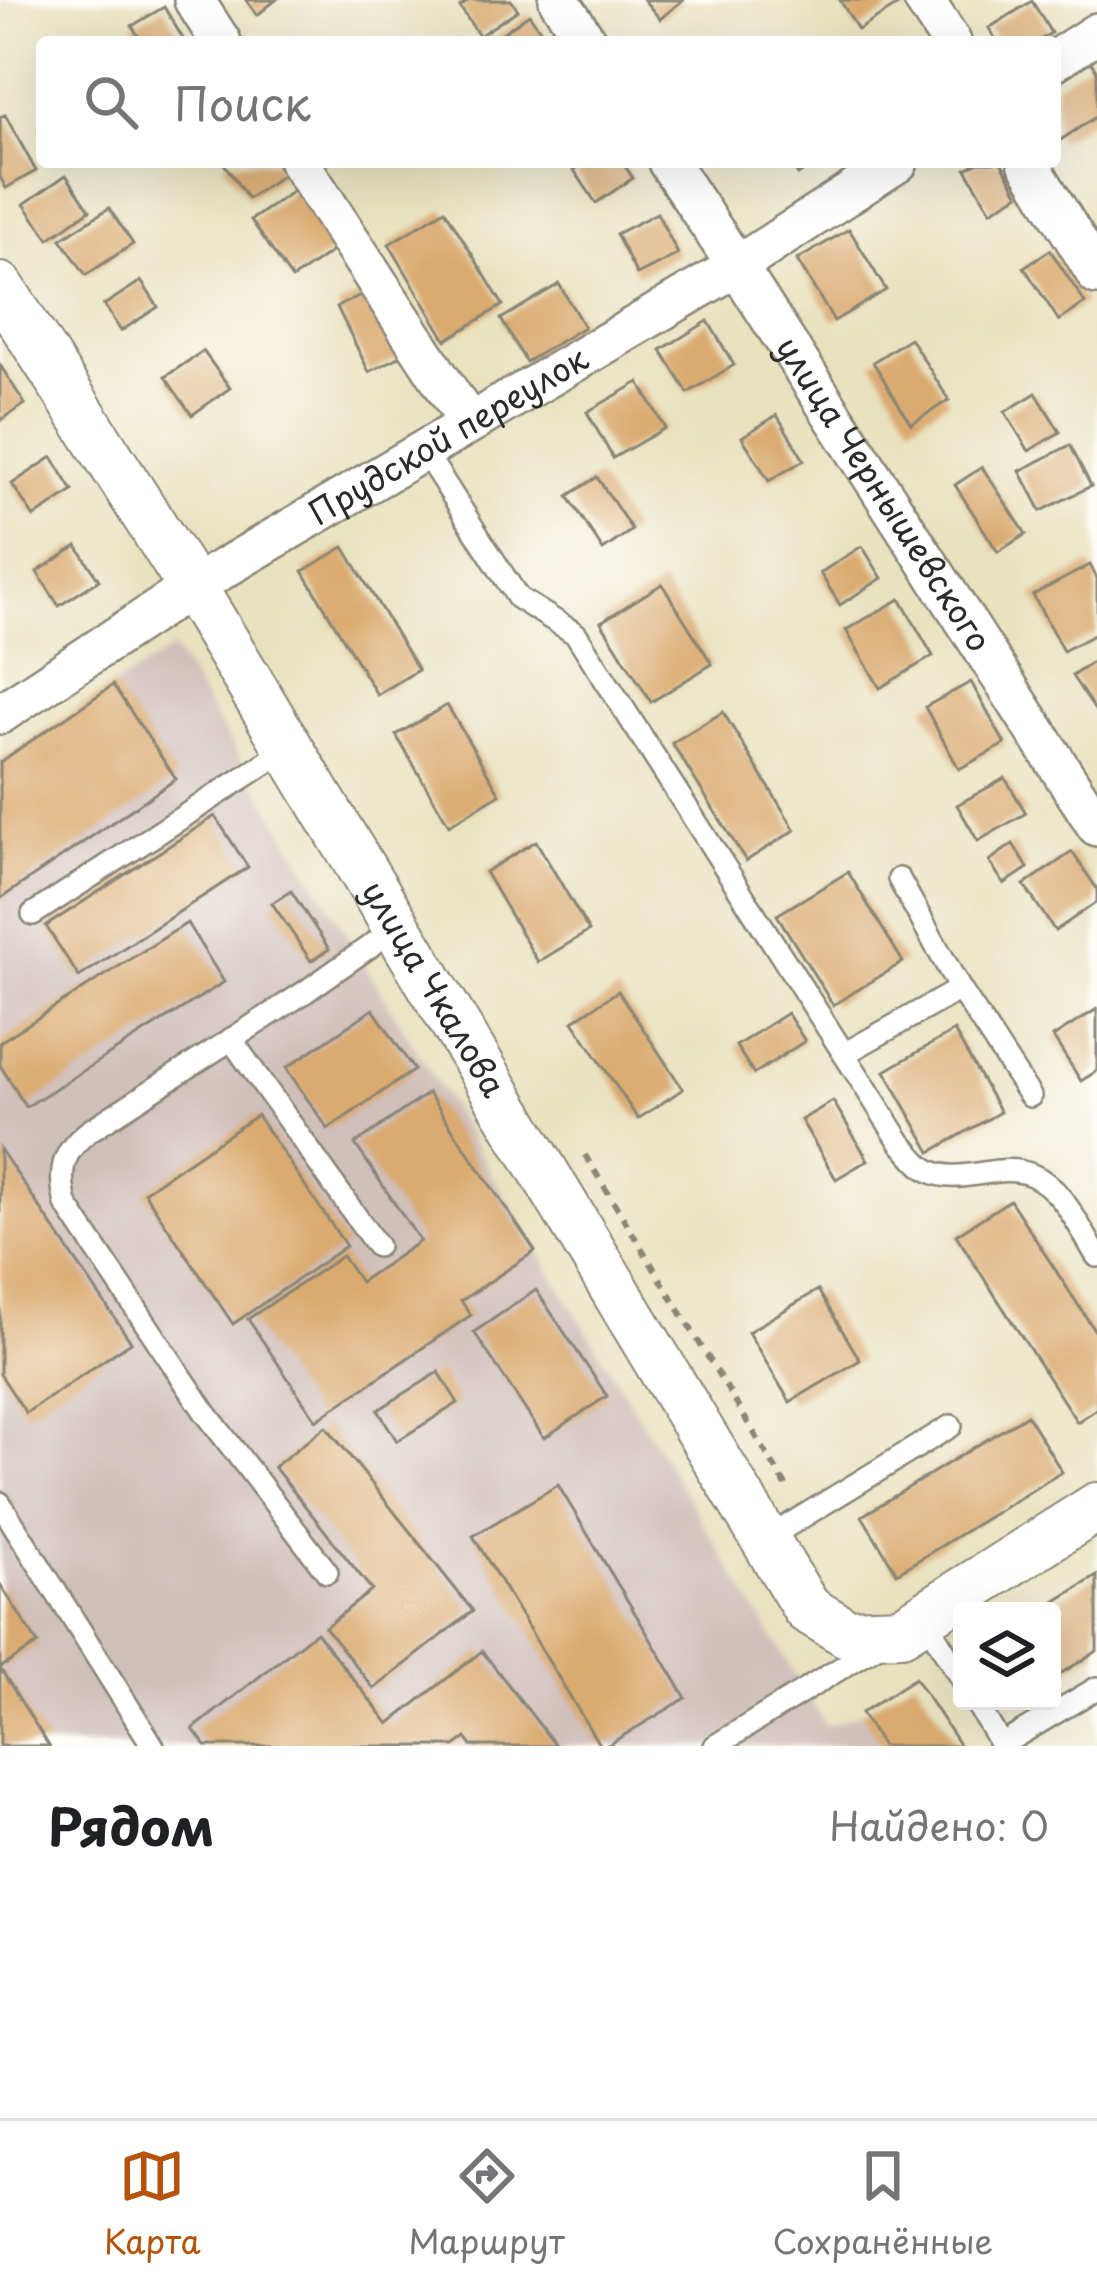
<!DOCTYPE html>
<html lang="ru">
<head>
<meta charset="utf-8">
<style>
	:root { --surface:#fff; --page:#f6f6f6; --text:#202124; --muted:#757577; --line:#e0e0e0; --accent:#b45309 }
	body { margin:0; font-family:"Playpen Sans",sans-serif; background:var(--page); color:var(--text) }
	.controls { position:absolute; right:36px; bottom:36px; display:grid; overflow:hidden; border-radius:12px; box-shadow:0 12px 48px #0002 }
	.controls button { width:108px; height:108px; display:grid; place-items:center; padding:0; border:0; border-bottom:3px solid var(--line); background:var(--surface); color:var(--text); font:60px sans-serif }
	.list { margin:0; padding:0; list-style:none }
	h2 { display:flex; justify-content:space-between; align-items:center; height:156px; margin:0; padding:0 48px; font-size:51px }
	h2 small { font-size:39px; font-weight:400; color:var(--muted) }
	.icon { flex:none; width:66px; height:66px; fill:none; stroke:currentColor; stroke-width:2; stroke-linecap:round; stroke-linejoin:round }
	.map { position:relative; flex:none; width:1097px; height:1746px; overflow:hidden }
	.search { position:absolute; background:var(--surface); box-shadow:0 12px 48px #0002; left:36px; right:36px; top:36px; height:132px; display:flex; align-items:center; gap:30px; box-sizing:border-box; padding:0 42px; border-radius:12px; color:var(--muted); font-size:45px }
	.sheet { height:372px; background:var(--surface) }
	nav { display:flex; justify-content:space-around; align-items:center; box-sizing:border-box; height:168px; border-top:3px solid var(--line); background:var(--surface); font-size:33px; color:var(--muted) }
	nav a { display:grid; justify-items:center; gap:6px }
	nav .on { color:var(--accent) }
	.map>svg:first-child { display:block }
	.industrial { fill:#d0c0bc }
	.building { fill:#daaa6f }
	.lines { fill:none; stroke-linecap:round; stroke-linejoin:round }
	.service-casing { stroke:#8a8676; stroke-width:26 }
	.minor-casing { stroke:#8a8676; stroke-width:44 }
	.tertiary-casing { stroke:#8a8676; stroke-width:52 }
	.path { stroke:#8a8676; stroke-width:6; stroke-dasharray:9 9; stroke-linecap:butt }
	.service { stroke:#fff; stroke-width:21 }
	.minor { stroke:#fff; stroke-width:39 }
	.tertiary { stroke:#fff; stroke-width:48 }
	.labels { text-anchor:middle; stroke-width:9; stroke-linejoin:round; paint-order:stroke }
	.street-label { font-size:33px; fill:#2b2b2b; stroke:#fdfcf7 }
</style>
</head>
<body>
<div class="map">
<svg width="1097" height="1746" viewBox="0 0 1097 1746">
	<rect width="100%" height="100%" fill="#fdfcf7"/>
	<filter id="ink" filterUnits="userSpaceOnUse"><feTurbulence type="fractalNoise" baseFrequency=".00833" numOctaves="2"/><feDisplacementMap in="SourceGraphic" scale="24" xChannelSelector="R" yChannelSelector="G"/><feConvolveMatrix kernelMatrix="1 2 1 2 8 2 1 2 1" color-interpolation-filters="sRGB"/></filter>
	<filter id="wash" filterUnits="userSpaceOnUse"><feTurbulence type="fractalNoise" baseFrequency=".004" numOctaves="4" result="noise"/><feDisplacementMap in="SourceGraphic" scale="48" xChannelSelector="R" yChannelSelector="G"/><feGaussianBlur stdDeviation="2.7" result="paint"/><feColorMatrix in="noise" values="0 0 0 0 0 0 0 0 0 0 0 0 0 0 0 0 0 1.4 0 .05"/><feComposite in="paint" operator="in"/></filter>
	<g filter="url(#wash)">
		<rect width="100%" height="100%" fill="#e9e2c0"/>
		<polygon class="industrial" points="173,648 826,1726 861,1713 915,1678 959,1746 0,1746 0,762"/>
		<g id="blocks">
			<g class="building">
				<polygon points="246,0 276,0 257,15"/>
				<polygon points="470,0 511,0 518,10 479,36 460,7"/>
				<polygon points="644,0 683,0 660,19"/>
				<polygon points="840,0 906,0 858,30"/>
				<polygon points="1032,1 1051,33 1037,42 997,42 989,28"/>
				<polygon points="164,7 185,42 142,42 132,26"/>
				<polygon points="529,14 549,42 490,42"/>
				<polygon points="1090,61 1097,71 1097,116 1059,141 1055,136 1055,85"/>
				<polygon points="5,115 36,171 6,188 0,177 0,117"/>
				<polygon points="223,162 275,162 284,174 248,199"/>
				<polygon points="586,162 622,162 633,178 596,203 574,170"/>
				<polygon points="789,162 817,162 798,175"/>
				<polygon points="978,162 1001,162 1019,194 991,211 966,169"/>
				<polygon points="66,175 90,210 49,239 24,204"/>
				<polygon points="296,189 337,248 292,279 251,220"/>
				<polygon points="109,208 133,244 86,275 61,239"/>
				<polygon points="445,210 503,305 446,340 389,244"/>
				<polygon points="657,213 678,254 637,275 616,234"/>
				<polygon points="849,229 886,290 834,321 797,260"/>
				<polygon points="1050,250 1085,303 1059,321 1024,267"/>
				<polygon points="141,281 158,307 121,331 104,305"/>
				<polygon points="559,284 584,327 526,362 501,319"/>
				<polygon points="373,289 405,354 369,372 337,307"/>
				<polygon points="708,321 734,365 688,393 661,350"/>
				<polygon points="910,338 949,400 911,424 873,362"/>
				<polygon points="203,351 230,388 192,415 165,377"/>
				<polygon points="0,365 25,404 0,421"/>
				<polygon points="639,382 665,428 613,458 587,412"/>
				<polygon points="1036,393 1060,432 1029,451 1005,412"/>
				<polygon points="777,415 804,460 769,481 742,437"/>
				<polygon points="1070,445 1091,486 1041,511 1020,471"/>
				<polygon points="52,457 73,491 34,517 12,484"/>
				<polygon points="982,467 1026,534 998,552 955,485"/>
				<polygon points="597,477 632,530 603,550 568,496"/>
				<polygon points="77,546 99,580 59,606 37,572"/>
				<polygon points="862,546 882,578 840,605 820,573"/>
				<polygon points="344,547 418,670 377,695 303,571"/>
				<polygon points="1090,565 1097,578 1097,633 1063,651 1033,595"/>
				<polygon points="662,584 712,664 651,702 601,622"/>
				<polygon points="900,599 933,656 880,688 846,630"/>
				<polygon points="1097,659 1097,713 1072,676"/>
				<polygon points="971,682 1005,744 959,769 925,707"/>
				<polygon points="113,685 176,779 0,899 0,762"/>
				<polygon points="447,705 500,794 449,825 396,735"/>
				<polygon points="723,712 795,830 746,861 672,743"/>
				<polygon points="1005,778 1026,813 978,841 957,805"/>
				<polygon points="215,816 248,867 79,977 46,926"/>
				<polygon points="536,841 589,931 538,962 485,872"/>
				<polygon points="1013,844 1028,868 1004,884 989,861"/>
				<polygon points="1072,852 1097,889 1097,902 1055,931 1024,885"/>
				<polygon points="848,872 903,962 833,1005 777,915"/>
				<polygon points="291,891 329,949 311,961 272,903"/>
				<polygon points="187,923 224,982 26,1107 0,1065 0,1042"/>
				<polygon points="618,991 683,1089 638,1119 573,1021"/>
				<polygon points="373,1009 414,1070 328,1129 286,1068"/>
				<polygon points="1097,1009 1097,1071 1081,1081 1053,1037"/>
				<polygon points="787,1013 805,1041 754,1074 736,1046"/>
				<polygon points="954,1031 1000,1112 931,1152 885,1071"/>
				<polygon points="428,1093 535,1251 461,1301 471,1315 316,1420 248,1319 342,1256 360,1282 420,1241 355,1144"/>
				<polygon points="833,1101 868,1160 836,1179 801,1120"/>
				<polygon points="257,1115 346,1246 233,1324 144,1192"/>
				<polygon points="0,1149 131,1342 26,1413 0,1374"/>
				<polygon points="1010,1200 1097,1334 1097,1409 1077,1422 956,1235"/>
				<polygon points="536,1290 607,1396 544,1438 474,1332"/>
				<polygon points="818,1290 860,1360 790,1402 748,1332"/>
				<polygon points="439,1372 458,1403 397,1441 378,1410"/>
				<polygon points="1027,1415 1062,1472 897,1573 862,1516"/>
				<polygon points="326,1426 473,1611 374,1689 325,1627 372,1590 274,1467"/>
				<polygon points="558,1485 686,1698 606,1746 600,1746 473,1536"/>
				<polygon points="1097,1576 1097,1651 1052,1679 1052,1611 1040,1611"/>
				<polygon points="0,1584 38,1644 0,1668 49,1746 0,1746"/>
				<polygon points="316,1632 389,1724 482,1651 556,1746 472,1746 466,1738 455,1746 206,1746 193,1729"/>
				<polygon points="915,1678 960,1746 882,1746 861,1713"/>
			</g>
		</g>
	</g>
	<g filter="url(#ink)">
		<use href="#blocks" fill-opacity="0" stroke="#8a8676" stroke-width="3"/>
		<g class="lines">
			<g class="service-casing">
				<g id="service">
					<path d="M424,451L518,598L576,634L901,1143C909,1151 918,1165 928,1170C961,1188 997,1160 1032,1175C1063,1188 1080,1229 1097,1256"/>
					<polyline points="33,914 289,748"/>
					<polyline points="960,989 1030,1096"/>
					<polyline points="231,1039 377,1246"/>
					<polyline points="844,1054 960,989 899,879"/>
					<polyline points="0,1503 153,1746"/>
					<polyline points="766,1539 951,1426"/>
					<path d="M327,1572L205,1412L66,1204C58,1170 62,1152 89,1131L305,992L396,928"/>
					<polyline points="924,1617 962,1680"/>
					<polyline points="975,1701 1002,1746"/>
					<polyline points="1001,1745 1097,1688"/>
					<polyline points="715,1746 883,1642"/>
				</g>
			</g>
			<g class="minor-casing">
				<g id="minor">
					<polyline points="194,0 221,42"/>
					<polyline points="559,0 587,42"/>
					<polyline points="924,0 951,42"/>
					<polyline points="1055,60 1097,33"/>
					<polyline points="299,162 469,423"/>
					<path id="s1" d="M668,162L737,266L1097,826"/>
					<polyline points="1028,162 1097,275"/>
					<path id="s2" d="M0,714L192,587L737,266L898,162"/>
				</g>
			</g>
			<g class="tertiary-casing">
				<g id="tertiary">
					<path id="s3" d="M0,287L192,587L807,1609L847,1633L901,1631L1097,1507"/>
				</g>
			</g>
			<polyline class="path" points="585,1155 790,1492"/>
			<use href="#service" class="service"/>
			<use href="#minor" class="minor"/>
			<use href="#tertiary" class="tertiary"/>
		</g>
	</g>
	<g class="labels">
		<g class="street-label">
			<text dy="12" stroke="none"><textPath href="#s2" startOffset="528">Прудской переулок</textPath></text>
			<text dy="12" stroke="none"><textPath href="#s1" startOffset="396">улица Чернышевского</textPath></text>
			<text dy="12" stroke="none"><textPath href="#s3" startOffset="825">улица Чкалова</textPath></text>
		</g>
	</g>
</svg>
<div class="controls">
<button><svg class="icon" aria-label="layers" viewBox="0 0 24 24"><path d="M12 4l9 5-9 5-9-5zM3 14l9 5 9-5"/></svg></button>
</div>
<div class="search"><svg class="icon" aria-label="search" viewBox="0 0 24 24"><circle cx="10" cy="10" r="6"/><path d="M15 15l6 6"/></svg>Поиск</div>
</div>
<section class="sheet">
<h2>Рядом<small>Найдено: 0</small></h2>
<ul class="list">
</ul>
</section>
<nav>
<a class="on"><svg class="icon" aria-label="map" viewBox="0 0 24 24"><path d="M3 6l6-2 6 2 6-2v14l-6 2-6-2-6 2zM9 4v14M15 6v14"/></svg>Карта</a>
<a><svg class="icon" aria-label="directions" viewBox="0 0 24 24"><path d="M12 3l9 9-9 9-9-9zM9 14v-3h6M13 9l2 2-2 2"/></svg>Маршрут</a>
<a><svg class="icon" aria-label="saved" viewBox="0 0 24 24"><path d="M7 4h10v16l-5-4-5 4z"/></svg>Сохранённые</a>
</nav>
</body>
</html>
